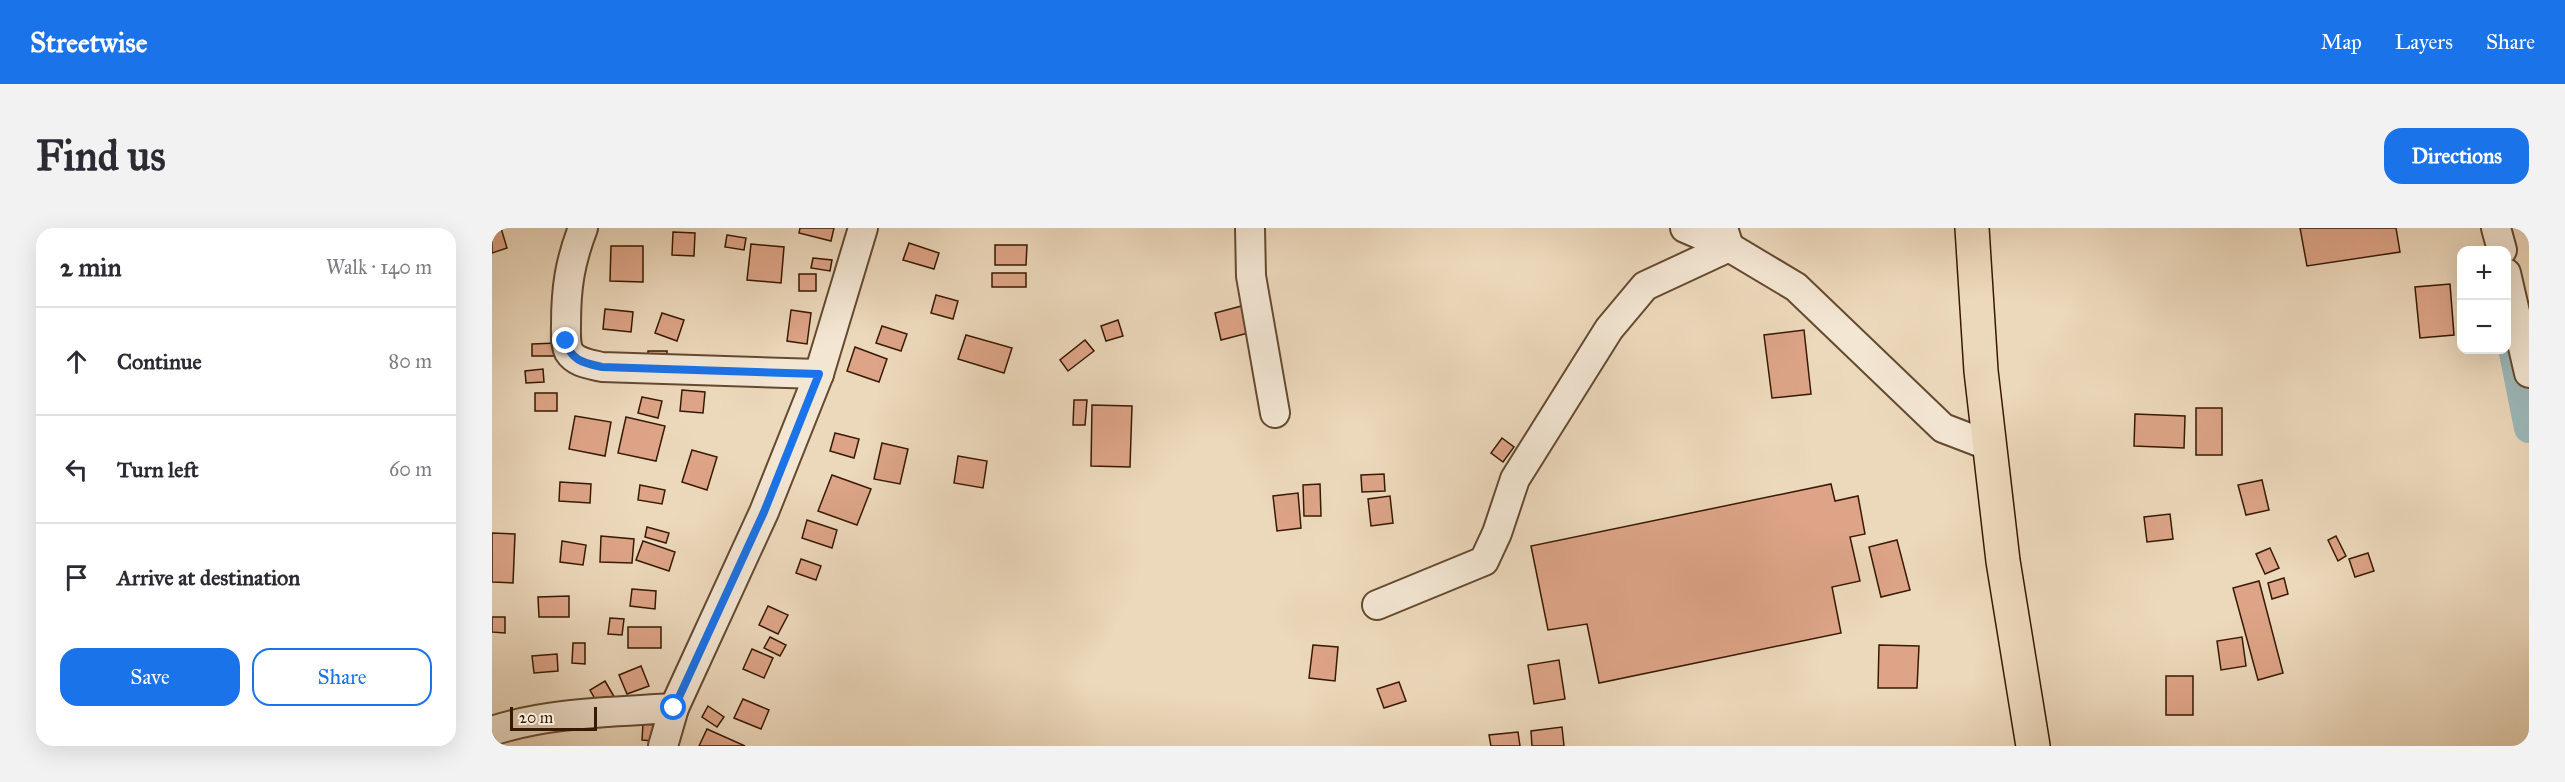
<!DOCTYPE html>
<html lang="en">
<head>
<meta charset="utf-8">
<style>
	:root { --surface:#fff; --page:#f2f2f3; --text:#2b2b33; --muted:#7c7c81; --line:#e1e1e2; --accent:#1a73e8 }
	body { margin:0; font-family:"IM FELL Great Primer",serif; background:var(--page); color:var(--text) }
	.controls { position:absolute; right:18px; top:18px; display:grid; overflow:hidden; border-radius:12px; box-shadow:0 6px 24px #0002 }
	.controls button { width:54px; height:54px; display:grid; place-items:center; padding:0; border:0; border-bottom:2px solid var(--line); background:var(--surface); color:var(--text); font:30px sans-serif }
	.scale { position:absolute; left:18px; bottom:15px; width:87px; box-sizing:border-box; padding-left:6px; border:3px solid #381a02; border-top:0; font-size:16px; line-height:21px; white-space:nowrap; color:#381a02; -webkit-text-stroke:4px #f3e6d3; paint-order:stroke }
	.stop { position:absolute; width:18px; height:18px; margin:-14px; border:4px solid #1a73e8; border-radius:50%; background:#fff }
	.stop.end { background:#1a73e8; border-color:#fff; box-shadow:0 2px 6px #0008 }
	.list { margin:0; padding:0; list-style:none }
	h2 { display:flex; justify-content:space-between; align-items:center; height:78px; margin:0; padding:0 24px; font-size:26px }
	h2 small { font-size:20px; font-weight:400; color:var(--muted) }
	.list li { display:grid; grid-template-columns:39px 1fr auto; gap:18px; align-items:center; box-sizing:border-box; height:108px; padding:0 24px; border-top:2px solid var(--line) }
	.list b { display:block; font-size:22px; white-space:nowrap }
	.list em { font-size:20px; font-style:normal; color:var(--muted) }
	.actions { display:flex; gap:12px; padding:18px 24px }
	.actions a { flex:1; padding:14px 0; border:2px solid var(--accent); border-radius:18px; text-align:center; font-size:21px; color:var(--accent) }
	.actions .main { background:var(--accent); color:#fff }
	.icon { flex:none; width:33px; height:33px; fill:none; stroke:currentColor; stroke-width:2; stroke-linecap:round; stroke-linejoin:round }
	.map { position:relative; flex:none; width:2037px; height:518px; overflow:hidden; border-radius:18px }
	header { display:flex; align-items:center; gap:36px; box-sizing:border-box; height:84px; padding:0 30px; background:var(--accent); color:#fff }
	header strong { font-size:28px }
	nav { display:flex; gap:33px; margin-inline-start:auto; font-size:21px }
	.intro { display:flex; align-items:center; justify-content:space-between; box-sizing:border-box; height:144px; padding:0 36px }
	h1 { margin:0; font-size:42px }
	.button { padding:15px 27px; border-radius:18px; background:var(--accent); color:#fff; font-size:21px; font-weight:700 }
	main { display:flex; gap:36px; padding:0 36px }
	aside { flex:1; background:var(--surface); border-radius:18px; box-shadow:0 6px 24px #0002 }
	.map>svg:first-child { display:block }
	.lines { fill:none; stroke-linecap:round; stroke-linejoin:round }
	.canal { stroke:#9cb8ba; stroke-width:30 }
	.building { fill:#dda487; stroke:#381a02; stroke-width:1.5 }
	.minor-casing { stroke:#654a30; stroke-width:32 }
	.major-casing { stroke:#381a02; stroke-width:36 }
	.minor { stroke:#f3e6d3; stroke-width:28 }
	.major { stroke:#ecd8bb; stroke-width:33 }
	.route { stroke:#1a73e8; stroke-width:8 }
</style>
</head>
<body>
<header>
<strong>Streetwise</strong>
<nav><a>Map</a><a>Layers</a><a>Share</a></nav>
</header>
<div class="intro"><h1>Find us</h1><a class="button">Directions</a></div>
<main>
<aside>
<h2>2 min<small>Walk · 140 m</small></h2>
<ul class="list">
<li><svg class="icon" aria-label="ahead" viewBox="0 0 24 24"><path d="M12 20V5M6 11l6-6 6 6"/></svg><div><b>Continue</b></div><em>80 m</em></li>
<li><svg class="icon" aria-label="left" viewBox="0 0 24 24"><path d="M17 20v-9H6M10 6l-5 5 5 5"/></svg><div><b>Turn left</b></div><em>60 m</em></li>
<li><svg class="icon" aria-label="arrive" viewBox="0 0 24 24"><path d="M6 21V4h12l-3 4 3 4H6"/></svg><div><b>Arrive at destination</b></div></li>
</ul>
<div class="actions"><a class="main">Save</a><a>Share</a></div>
</aside>
<div class="map">
<svg width="2037" height="518" viewBox="0 0 2037 518">
	<rect width="100%" height="100%" fill="#ecd8bb"/>
	<filter id="stains"><feTurbulence type="fractalNoise" baseFrequency=".00333" numOctaves="4"/><feColorMatrix values="0 0 0 0 .2 0 0 0 0 .09 0 0 0 0 .02 0 0 0 .5 -.17"/></filter>
	<radialGradient id="worn" r=".72"><stop offset=".6" stop-color="#630" stop-opacity="0"/><stop offset="1" stop-color="#630" stop-opacity=".3"/></radialGradient>
	<g class="lines">
		<polyline class="canal" points="2020,115 2037,200"/>
	</g>
	<g class="building">
		<polygon points="9,0 15,20 0,25 0,3"/>
		<polygon points="308,0 342,0 339,13 307,5"/>
		<polygon points="1808,0 1904,0 1908,24 1815,38"/>
		<polygon points="181,4 203,5 202,28 180,27"/>
		<polygon points="235,7 254,10 252,22 233,19"/>
		<polygon points="417,15 447,25 442,41 411,32"/>
		<polygon points="259,16 292,19 289,55 255,52"/>
		<polygon points="503,17 535,17 534,37 503,37"/>
		<polygon points="119,18 151,18 151,54 118,53"/>
		<polygon points="321,30 340,32 338,43 319,40"/>
		<rect x="500" y="45" width="34" height="14"/>
		<rect x="307" y="46" width="17" height="17"/>
		<polygon points="1958,56 1962,107 1928,110 1923,59"/>
		<polygon points="444,67 466,73 461,91 439,85"/>
		<polygon points="757,76 764,103 729,112 723,85"/>
		<polygon points="113,81 141,84 139,104 111,101"/>
		<polygon points="299,82 319,85 315,116 295,113"/>
		<polygon points="170,85 192,92 185,113 163,105"/>
		<polygon points="626,92 631,108 614,113 609,98"/>
		<polygon points="390,98 415,106 409,123 384,115"/>
		<polygon points="1312,102 1319,166 1280,170 1272,107"/>
		<polygon points="474,107 520,120 512,145 466,131"/>
		<polygon points="593,112 602,123 576,143 568,132"/>
		<polygon points="65,115 66,128 40,128 40,116"/>
		<polygon points="363,119 395,131 387,154 355,143"/>
		<rect x="156" y="123" width="19" height="13"/>
		<polygon points="51,141 52,154 34,155 33,143"/>
		<polygon points="190,162 213,164 211,185 188,183"/>
		<rect x="43" y="165" width="22" height="18"/>
		<polygon points="150,169 170,173 166,190 146,185"/>
		<polygon points="582,172 595,172 593,197 581,197"/>
		<polygon points="600,177 640,178 638,239 599,238"/>
		<rect x="1704" y="180" width="26" height="47"/>
		<polygon points="1643,186 1693,188 1692,220 1642,218"/>
		<polygon points="83,188 119,194 113,228 77,221"/>
		<polygon points="134,189 173,198 164,233 126,225"/>
		<polygon points="343,205 367,211 362,230 338,223"/>
		<polygon points="1010,210 1022,219 1011,234 999,225"/>
		<polygon points="390,215 416,221 408,256 382,251"/>
		<polygon points="200,222 225,229 215,262 190,254"/>
		<polygon points="466,228 495,233 491,260 462,255"/>
		<polygon points="892,246 893,263 870,264 869,247"/>
		<polygon points="340,247 379,261 365,297 326,283"/>
		<polygon points="1770,252 1777,282 1754,287 1746,257"/>
		<polygon points="68,254 99,256 98,275 67,273"/>
		<polygon points="828,256 829,288 812,288 811,257"/>
		<polygon points="1339,256 1343,273 1366,268 1373,306 1358,309 1368,353 1340,359 1349,405 1107,455 1095,396 1056,402 1039,318"/>
		<polygon points="148,257 173,262 170,276 146,272"/>
		<polygon points="806,265 809,300 785,303 781,268"/>
		<polygon points="898,268 901,295 879,298 876,271"/>
		<polygon points="1678,286 1681,311 1655,314 1652,289"/>
		<polygon points="315,292 345,302 340,320 310,310"/>
		<polygon points="155,299 177,305 174,315 153,309"/>
		<polygon points="0,305 23,306 21,355 0,354"/>
		<polygon points="109,308 142,311 140,335 108,334"/>
		<polygon points="1844,308 1854,328 1846,333 1836,312"/>
		<polygon points="1405,312 1418,362 1389,369 1377,319"/>
		<polygon points="70,313 94,317 91,337 68,334"/>
		<polygon points="151,313 183,324 177,343 144,332"/>
		<polygon points="1778,320 1787,340 1773,346 1764,326"/>
		<polygon points="1876,325 1882,343 1863,349 1857,331"/>
		<polygon points="309,331 329,338 324,352 304,345"/>
		<polygon points="1792,350 1796,366 1780,371 1776,355"/>
		<polygon points="1767,353 1791,445 1766,452 1741,360"/>
		<polygon points="140,361 164,363 163,381 138,378"/>
		<polygon points="77,368 77,389 47,389 46,369"/>
		<polygon points="276,378 296,387 286,406 267,397"/>
		<polygon points="0,389 13,389 13,405 0,404"/>
		<polygon points="118,390 132,391 130,407 116,406"/>
		<rect x="136" y="399" width="33" height="21"/>
		<polygon points="278,409 294,417 288,428 272,420"/>
		<polygon points="1750,409 1754,438 1729,442 1725,413"/>
		<polygon points="81,415 93,415 93,436 80,435"/>
		<polygon points="821,417 846,419 843,453 817,450"/>
		<polygon points="1387,417 1427,418 1425,460 1386,460"/>
		<polygon points="260,421 281,430 272,450 251,441"/>
		<polygon points="65,426 66,443 42,445 40,428"/>
		<polygon points="1067,432 1073,471 1042,476 1036,437"/>
		<polygon points="149,438 157,458 135,466 127,447"/>
		<rect x="1674" y="448" width="27" height="39"/>
		<polygon points="113,453 124,472 108,480 98,462"/>
		<polygon points="907,454 914,473 892,480 885,461"/>
		<polygon points="251,471 277,482 269,501 242,490"/>
		<polygon points="216,478 232,489 225,499 210,489"/>
		<polygon points="151,496 163,497 162,513 150,512"/>
		<polygon points="1070,499 1072,518 1040,518 1039,503"/>
		<polygon points="215,501 253,518 207,518"/>
		<polygon points="1026,504 1028,518 999,518 997,507"/>
	</g>
	<g class="lines">
		<g class="minor-casing">
			<g id="minor">
				<path d="M91,0C78,34 74,59 74,96C74,104 73,116 77,124C84,135 98,136 110,139L327,146"/>
				<polyline points="758,0 759,48 783,185"/>
				<polyline points="1193,0 1237,19 1304,59 1451,200 1498,218"/>
				<polyline points="2004,0 2010,22"/>
				<polyline points="2014,45 2037,145"/>
				<polyline points="885,377 992,333 1005,305 1023,251 1117,101 1153,58 1237,19 1231,0"/>
				<path d="M0,503C57,484 122,484 182,480"/>
				<polyline points="171,518 182,480 272,284 327,146 371,0"/>
			</g>
		</g>
		<g class="major-casing">
			<polyline id="major" points="1480,0 1489,143 1511,333 1541,518"/>
		</g>
		<use href="#minor" class="minor"/>
		<use href="#major" class="major"/>
	</g>
	<g class="lines">
		<path class="route" d="M74,113C79,133 92,135 110,139L327,146L272,284L182,480"/>
	</g>
	<rect width="100%" height="100%" filter="url(#stains)"/>
	<rect width="100%" height="100%" fill="url(#worn)"/>
</svg>
<div class="controls">
<button>+</button>
<button>−</button>
</div>
<div class="scale">20 m</div>
<div class="stop" style="left:182px;top:480px"></div>
<div class="stop end" style="left:74px;top:113px"></div>
</div>
</main>
</body>
</html>
